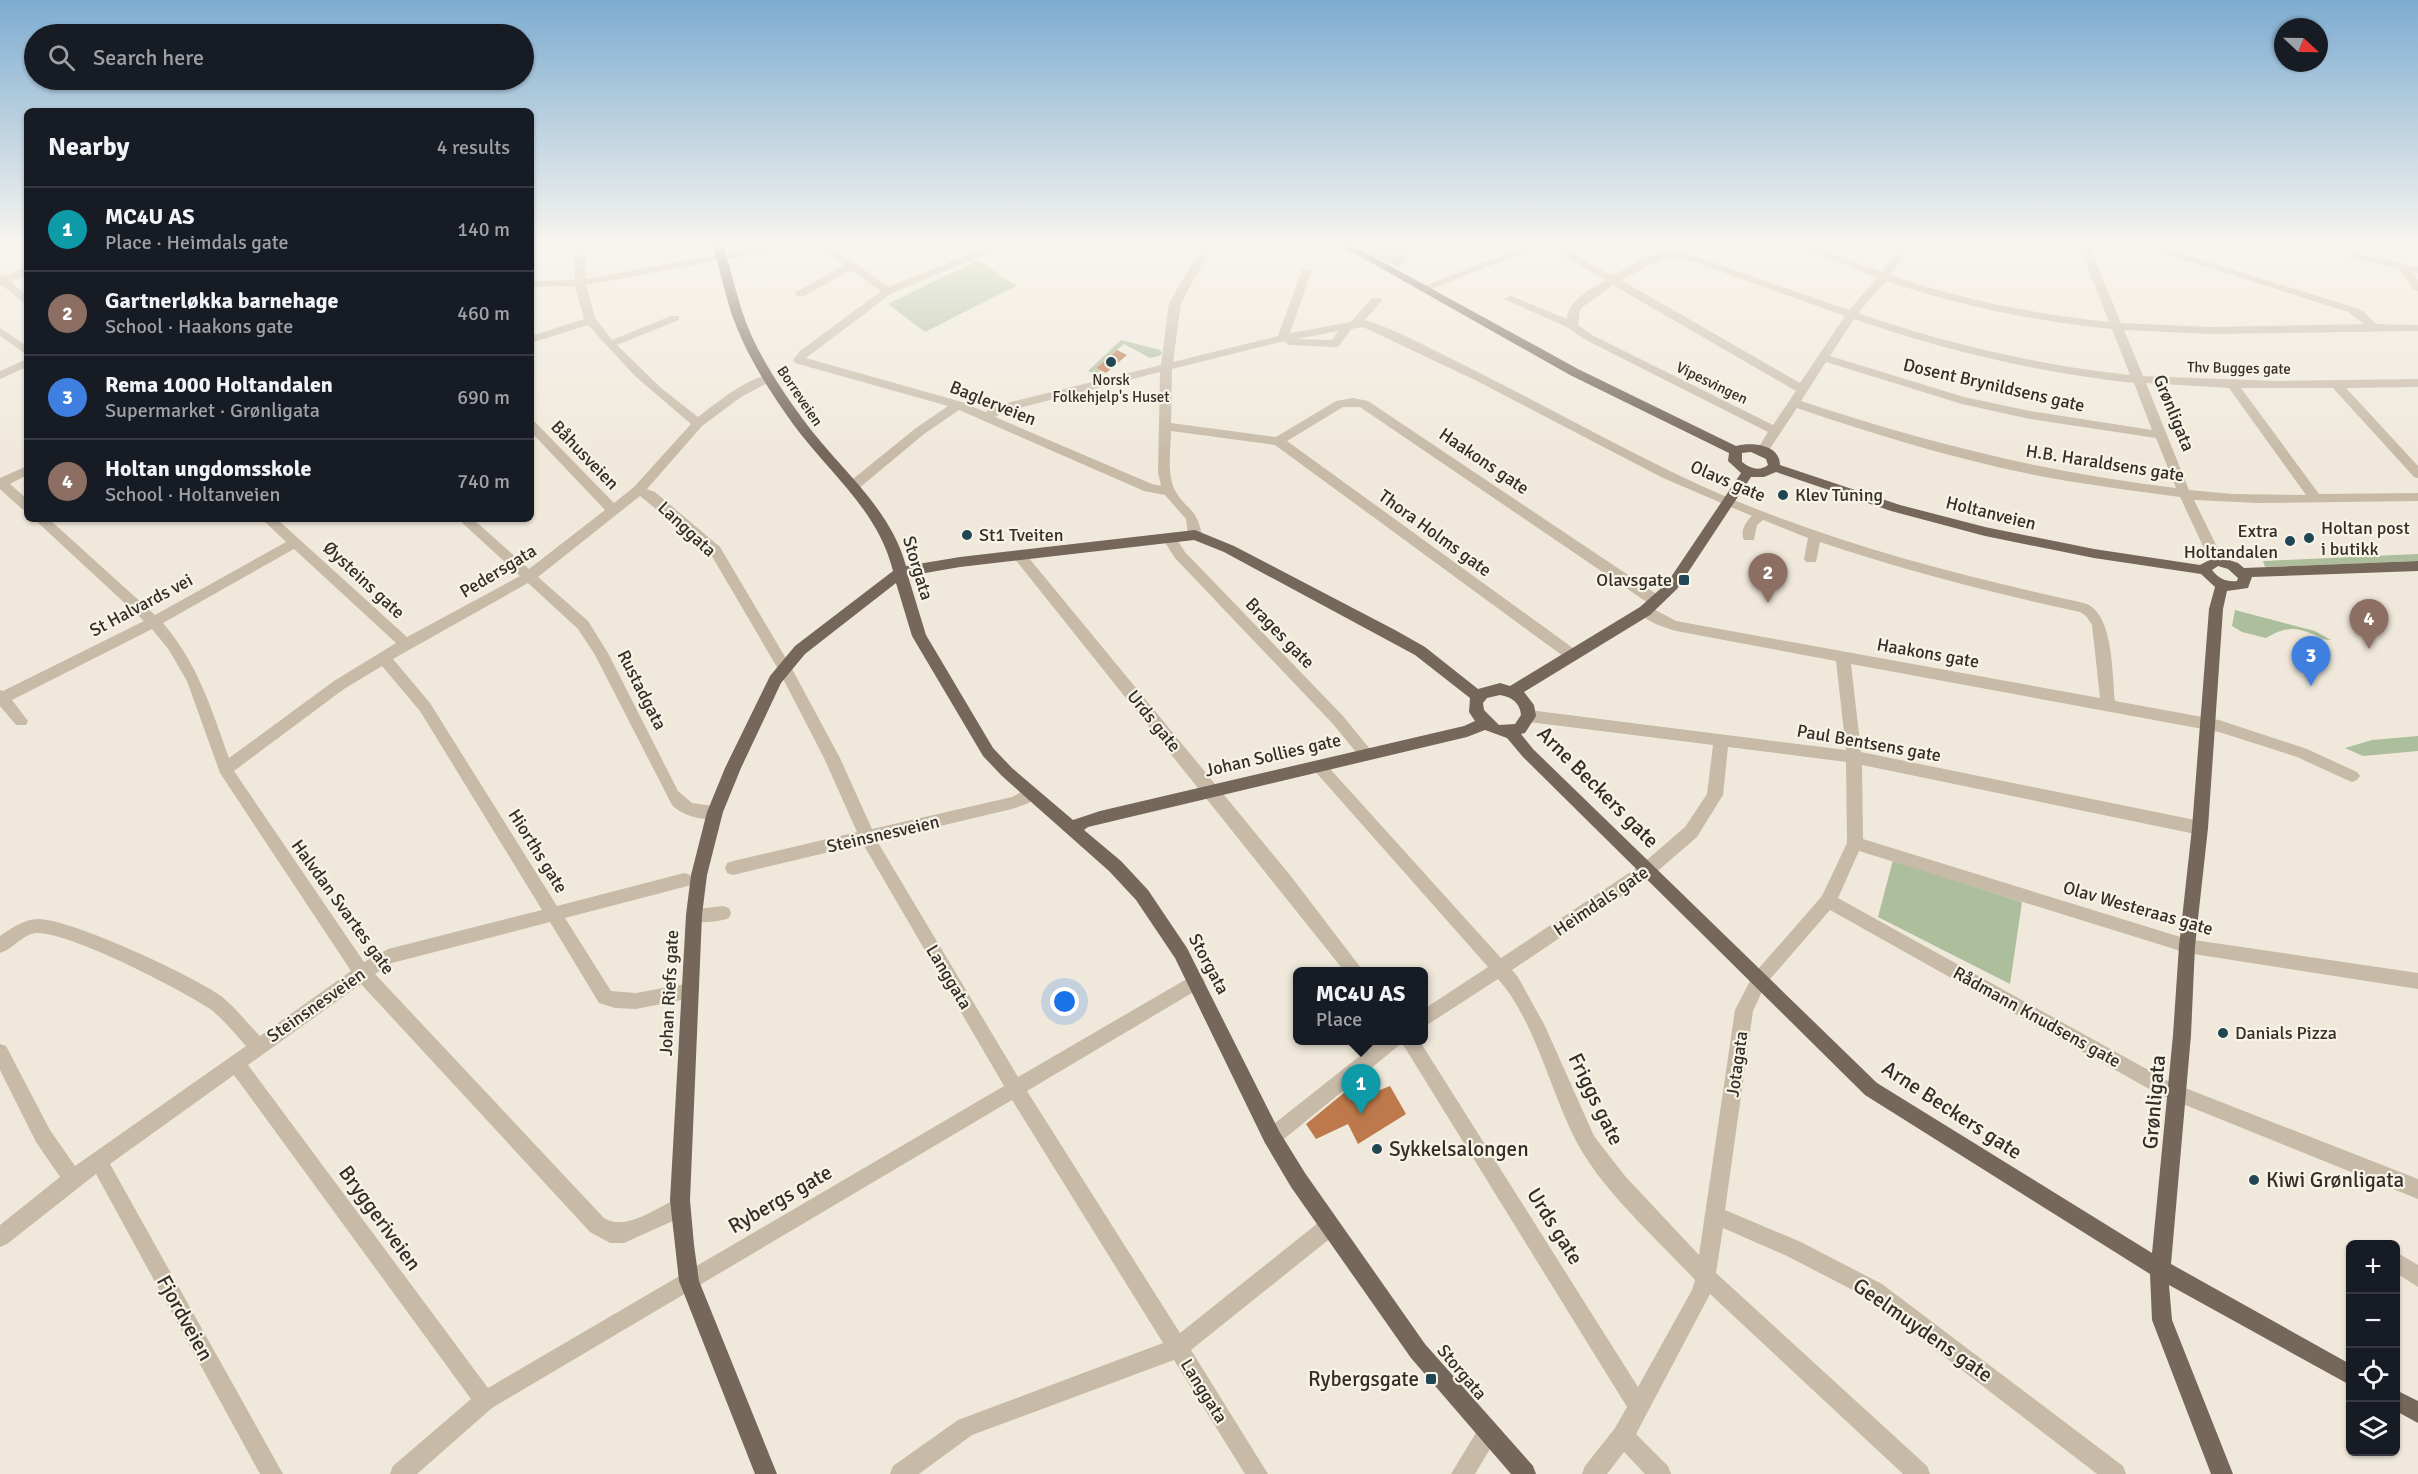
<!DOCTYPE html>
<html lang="en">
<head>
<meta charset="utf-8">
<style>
	:root { --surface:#171b24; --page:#20242c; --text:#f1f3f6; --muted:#9ea1a6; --line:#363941; --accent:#0b8043 }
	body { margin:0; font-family:Signika,sans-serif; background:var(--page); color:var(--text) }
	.controls { position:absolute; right:18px; bottom:18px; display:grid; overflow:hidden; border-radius:9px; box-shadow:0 2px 4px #0004 }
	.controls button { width:54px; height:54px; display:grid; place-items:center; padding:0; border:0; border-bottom:2px solid var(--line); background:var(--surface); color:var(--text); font:30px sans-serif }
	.compass { position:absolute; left:2274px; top:18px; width:54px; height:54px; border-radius:50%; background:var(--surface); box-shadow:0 2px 4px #0004; rotate:112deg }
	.you { position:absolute; left:1065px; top:1002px; width:21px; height:21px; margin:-15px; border:4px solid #fff; border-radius:50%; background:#1a73e8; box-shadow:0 0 0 9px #1a73e833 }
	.badge { display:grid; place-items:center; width:39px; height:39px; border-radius:50%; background:var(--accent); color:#fff; font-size:20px; font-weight:700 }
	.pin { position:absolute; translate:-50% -50px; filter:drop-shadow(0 2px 3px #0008) }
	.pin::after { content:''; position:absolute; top:32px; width:21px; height:18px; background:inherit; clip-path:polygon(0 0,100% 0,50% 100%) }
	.popup { position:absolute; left:1293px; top:967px; width:135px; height:78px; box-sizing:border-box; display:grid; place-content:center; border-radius:9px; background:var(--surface); filter:drop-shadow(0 2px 4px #0005); font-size:20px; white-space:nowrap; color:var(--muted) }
	.popup b { font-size:22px; color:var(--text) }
	.popup::after { content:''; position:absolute; left:50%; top:100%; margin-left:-12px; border:12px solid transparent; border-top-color:var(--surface) }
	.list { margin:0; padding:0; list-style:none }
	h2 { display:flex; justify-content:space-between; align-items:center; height:78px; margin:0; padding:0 24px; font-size:26px }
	h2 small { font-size:20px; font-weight:400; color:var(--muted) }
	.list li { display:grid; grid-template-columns:39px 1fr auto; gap:18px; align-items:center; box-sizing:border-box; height:84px; padding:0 24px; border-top:2px solid var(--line) }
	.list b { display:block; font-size:22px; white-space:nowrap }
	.list p { margin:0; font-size:20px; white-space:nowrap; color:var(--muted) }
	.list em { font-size:20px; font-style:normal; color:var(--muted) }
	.icon { flex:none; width:33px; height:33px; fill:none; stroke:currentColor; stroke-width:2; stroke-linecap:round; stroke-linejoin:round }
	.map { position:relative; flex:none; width:2418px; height:1474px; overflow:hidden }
	.search { position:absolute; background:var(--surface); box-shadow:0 2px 4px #0004; left:24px; top:24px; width:510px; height:66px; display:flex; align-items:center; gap:15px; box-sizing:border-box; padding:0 21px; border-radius:33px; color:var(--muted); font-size:22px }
	.panel { position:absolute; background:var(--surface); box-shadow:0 2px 4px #0004; left:24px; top:108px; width:510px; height:414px; border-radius:9px }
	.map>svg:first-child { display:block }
	.green { fill:#adbe9c }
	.building { fill:#bd794b }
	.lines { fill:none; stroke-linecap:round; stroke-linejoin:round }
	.minor { fill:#c7bba8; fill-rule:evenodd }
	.major { fill:#75675a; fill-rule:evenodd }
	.poi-dot { fill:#204753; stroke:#f8f3e7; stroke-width:2 }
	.labels { text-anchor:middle; stroke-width:4.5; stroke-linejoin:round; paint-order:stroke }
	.far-street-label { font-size:15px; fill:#342e28; stroke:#f8f3e7 }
	.far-poi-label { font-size:15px; fill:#342e28; stroke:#f8f3e7 }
	.street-label { font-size:18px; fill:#342e28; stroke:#f8f3e7 }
	.poi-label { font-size:18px; fill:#342e28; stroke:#f8f3e7; text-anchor:start }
	.near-street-label { font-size:21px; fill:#342e28; stroke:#f8f3e7 }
	.near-poi-label { font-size:21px; fill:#342e28; stroke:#f8f3e7; text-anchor:start }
</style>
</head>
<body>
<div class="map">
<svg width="2418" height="1474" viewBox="0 0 2418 1474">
	<rect width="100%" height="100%" fill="#f0e9db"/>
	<g class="green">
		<polygon points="1368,245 1415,245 1399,267 1371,254 1367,251"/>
		<polygon points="978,260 1016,286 925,332 888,304"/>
		<polygon points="1121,340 1160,350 1162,353 1159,356 1150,358 1124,344 1096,368 1101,371 1095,374 1088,371"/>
		<polygon points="2418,554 2418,561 2265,567 2263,561"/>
		<path d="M2235,610L2315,631L2331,640C2323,640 2320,637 2312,634C2294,626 2283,628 2266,638L2242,632L2232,626Z"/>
		<polygon points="2418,736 2418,751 2363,756 2345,748 2372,740"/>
		<polygon points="1893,860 2022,902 2010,984 1878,917"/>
	</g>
	<g class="building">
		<polygon points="1117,350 1127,355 1106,373 1096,368"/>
		<polygon points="1356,1083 1363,1097 1390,1086 1406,1114 1358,1144 1348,1124 1316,1139 1306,1124"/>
	</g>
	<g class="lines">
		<g class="minor">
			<path d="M574,245H584L586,279L770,245H791L786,248L586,285L595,318L612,340L671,316H679V320L617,345L661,388L698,417C714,405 753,372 773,376L775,379L741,397L702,426L647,489L655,492L720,547L791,667L840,758L872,829L1012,797L1030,787L1035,789L1038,793L1029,803L1012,809L877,841L1018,1077L1190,977L1196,974L1202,977L1205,982L1202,987L1027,1091L1180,1333L1323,1219L1330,1216L1337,1219L1340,1226L1337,1233L1191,1350L1268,1474H1245L1174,1360L972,1435L919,1474H890L893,1466L958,1420L1163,1343L1012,1100L492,1408L417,1474H390L393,1466L471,1399L234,1075L110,1164L283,1474H260L96,1174L7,1244L0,1247V1225L60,1177L36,1142L0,1070V1044L6,1046L50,1130L75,1166L246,1046C234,1033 221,1016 207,1007C178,988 66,930 35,933C22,935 13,949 0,953V936C11,929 22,920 37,919C67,917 194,976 221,996C235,1007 247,1023 260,1036L351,971L220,773L187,681L169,650L152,629L12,700L28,721L26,725H16L0,706V690L3,691L144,621L34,519H49L155,615L286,542L262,519H277L407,637L520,576L458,519H473L529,569L605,510L531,432V421L535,422L614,503L634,487L691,424L635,376L588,325L531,343V336L584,319L575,286L531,287V281L575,280ZM640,496L710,553L778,669L824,758L857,832L733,861L727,863L725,868L727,873L733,875L863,844L1004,1086L488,1388L248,1065L361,984L590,1232L610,1243H624L686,1215L689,1208L686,1201L679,1198C657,1207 626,1232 604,1218L375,974L392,963L550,922L599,1003L615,1008L636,1009L696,997L699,991L696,985L690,983L636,993L611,991L565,918L684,887L690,885L692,880L690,875L684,873L557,906L430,703L393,659L528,583L578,629L595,655L672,805C684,817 705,822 721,817L723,812L721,807L692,803L678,791L608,653L588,621L538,577ZM294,549L396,643L334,681L229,758C211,708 198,664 163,623ZM382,666L420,711L542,910L388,949L364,962L234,771L344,689Z"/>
			<path d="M818,245H829L889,287L992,245H1005L1004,247L892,293L806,358L962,402L985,412L999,405L1161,365L1169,303L1203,245H1213L1181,303L1173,362L1278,336L1301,272L1302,270H1310L1311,272L1290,333L1351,322L1372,298H1380L1382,300L1365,320C1395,329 1423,345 1452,359C1525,395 1596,435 1670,471C1801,535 1942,572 2084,603C2114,612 2112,674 2115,701L2219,720L2307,749L2357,772L2360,776L2357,780L2352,782L2347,780L2297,757L2219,732L1851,664L1861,752L2200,821L2206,823L2208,828L2206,833L2200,835L1862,765L1863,839L2187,939L2418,973V989L2187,953L1859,851L1838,898L2170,1082L2418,1179V1199L2158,1094L1830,910L1765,985L1753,1011L1725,1210L1801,1242L1882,1284L2123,1466L2126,1474H2097L1868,1298L1787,1256L1723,1228L1716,1273L1927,1466L1930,1474H1903L1710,1294L1636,1434L1668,1466L1671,1474H1645L1624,1452L1607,1474H1582L1585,1466L1615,1428L1627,1407L1402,1043L1279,1143L1272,1146L1265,1143L1263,1137L1265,1131L1380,1040H1419L1638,1387L1692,1290L1695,1280C1659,1241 1606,1194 1580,1148C1551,1097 1537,1023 1498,979L1424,1027V1009L1488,967L1313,769L1310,765L1313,761H1323L1501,958L1641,865L1685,827L1707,794L1713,745L1529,722L1524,720L1522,716L1524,712L1529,710L1846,750L1836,661L1676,631C1663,627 1646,622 1638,611L1640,607H1650L1676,621L2100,698L2092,625L2086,616L2080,612C1992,593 1906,571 1820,542L1816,562H1806L1804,559L1808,538L1763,520L1757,525L1754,540H1744C1740,532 1745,522 1752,516L1663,478L1477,381L1363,327L1351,329L1339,346L1335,347L1289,345L1284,341L1172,369L1171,423L1276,437L1336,401L1353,398L1368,401L1661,597L1663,601L1661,605H1651L1360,407H1343L1287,441L1577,651L1579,655L1577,659H1567L1275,445L1171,431C1171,449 1166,475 1176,492C1188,512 1196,506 1202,535L1195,540L1188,535L1186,519L1165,495L1144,491L959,410L924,434L858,489H848L847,486L848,483L916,428L948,406L795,363L793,360L800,351L881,291L851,270L804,296H796V292L844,265ZM1338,331L1332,340L1297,339ZM1160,372L1158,472L1161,486L1152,484L995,417L1007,411ZM1728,747L1846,762L1847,843L1822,896L1753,975L1735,1010L1699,1255L1625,1176L1594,1136L1545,1026L1518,977L1512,970L1653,875L1697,837L1723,795Z"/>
			<polygon points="1529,245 1543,245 1428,290 1424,291 1419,288"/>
			<path d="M1796,245H1810L1882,272L1900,245H1910L1891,275C1961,300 2035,314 2109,322L2079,245H2089L2121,323L2211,327L2364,324L2348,312L2138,245H2153L2356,308L2364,312L2376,324L2418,325V331L2211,334L2124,330L2143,376L2277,381L2418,379V387L2346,388L2418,466V478L2414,477L2333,388H2241L2319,494L2418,493V501L2258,503L2194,500L2224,561L2217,566L2210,561L2180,497C2129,490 2080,484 2030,474C1951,458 1873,434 1797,408L1767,453H1759L1757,450L1768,432L1584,339L1569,328L1504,299L1510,296L1514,297L1567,319C1568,300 1591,289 1605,280L1557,252V248L1561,247L1613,276C1635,263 1657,247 1683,252L1849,310L1877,278ZM1665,258L1692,261L1845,316L1800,383L1621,280ZM1886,281C1959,306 2035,321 2112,329L2130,375C2037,365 1947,344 1858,313ZM1613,285L1796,391L1773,425L1592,335L1578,325L1580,309ZM1854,319C1945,351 2037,372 2134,383L2152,430L2030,411L1964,397L1830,356ZM1826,362L1962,404L2030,419L2156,438L2176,488C2047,473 1924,442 1801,401ZM2146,383L2229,388L2306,495L2232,494L2189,490Z"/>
			<polygon points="2352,252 2418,267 2418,273 2412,272 2418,280 2418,291 2414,290 2399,269 2348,257 2347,255"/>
			<polygon points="27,267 27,274 11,282 27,296 27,305 3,286 0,286 0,274 5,276"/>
			<polygon points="0,328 27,346 27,355 0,336"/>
			<polygon points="27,359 27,367 0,379 0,371"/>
			<polygon points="27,466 27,475 10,484 27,499 27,510 22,509 0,489 0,478"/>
			<polygon points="1169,533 1174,535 1185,552 1343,716 1370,749 1373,753 1370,757 1360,757 1333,724 1175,558 1162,538"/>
			<polygon points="1019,550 1024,552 1290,875 1364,972 1345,972 1014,558 1012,555 1014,552"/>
			<path d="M723,906L729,908L731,913L729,918C718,922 699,924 688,920L686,915L688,910Z"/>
			<polygon points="2396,1252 2418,1265 2418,1287 2396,1273"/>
			<polygon points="1488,1423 1496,1426 1499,1434 1475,1474 1451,1474 1480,1426"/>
		</g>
		<g class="major">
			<path d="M713,245H723C730,267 735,289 742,311C754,349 779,386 802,418C837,467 890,506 906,566L960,557L1195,530L1234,546L1395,630L1425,647L1478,689L1500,683L1510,686L1640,607L1667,583L1741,473L1728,461L1729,453L1570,375L1340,245H1352L1578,369L1736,446C1751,442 1780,444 1780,465L1900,505L1985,527L2094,549L2200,565L2217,556L2238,563L2244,568L2418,561V571L2252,577L2248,588L2227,591L2223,609L2208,828L2195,946L2191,1035L2171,1264L2350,1364V1385L2169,1285L2172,1320L2233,1474H2211L2152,1320L2150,1274L1865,1095L1523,757L1507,738L1485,730L1467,737L1088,827L1084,830L1121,861L1148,890L1187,948L1279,1131L1305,1173L1425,1344L1533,1466L1536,1474H1511L1411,1358L1291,1187L1265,1143L1175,958L1136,900L1109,871L1002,776L983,756L912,636L896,583L805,654L781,683L741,768L723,812L707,875L702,915L690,1200L694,1245L699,1281L777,1474H755L679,1281L670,1200L686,915L691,875L707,812L725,768L770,676L795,646L893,571C878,510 829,473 793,424C769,391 744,351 731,312C724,290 719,267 713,245ZM1751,452L1766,459L1768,465C1759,472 1750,468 1742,462V453ZM1776,472L1891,511L1985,536L2094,558L2201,574L2215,587L2209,609L2192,828L2179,946L2173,1035L2152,1253L1877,1083L1533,749L1521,734L1525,733L1536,716L1534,705L1524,692L1650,615L1677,589L1751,477H1764ZM1194,540L1224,552L1415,655L1470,698L1469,712L1475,721L1464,726L1100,811L1073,820L1012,768L993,748L926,635L908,576L960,567ZM2218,566L2228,569L2238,578L2237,581C2226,582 2219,579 2212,570ZM1500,695C1512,697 1520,703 1521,715L1515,724L1499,725L1484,710L1483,703L1487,698Z"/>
			<polygon points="2396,1390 2418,1401 2418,1423 2396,1411"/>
		</g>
	</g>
	<linearGradient id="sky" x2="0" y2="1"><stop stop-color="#7dacd0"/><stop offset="0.54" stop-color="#f8f5ef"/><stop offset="1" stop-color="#f8f5ef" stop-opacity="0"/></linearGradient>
	<rect width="2418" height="451" fill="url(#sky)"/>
	<g class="poi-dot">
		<circle cx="1111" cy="362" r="6"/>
		<circle cx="1783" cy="495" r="6"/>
		<circle cx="967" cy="535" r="6"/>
		<circle cx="2309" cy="538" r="6"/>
		<circle cx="2290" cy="541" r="6"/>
		<rect x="1678" y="574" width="12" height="12" rx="3"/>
		<circle cx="2223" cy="1033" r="6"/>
		<circle cx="1377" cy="1149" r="6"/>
		<circle cx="2254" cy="1180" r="6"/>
		<rect x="1425" y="1373" width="12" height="12" rx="3"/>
	</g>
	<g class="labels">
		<g class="far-street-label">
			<text transform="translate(2239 368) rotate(1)" y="5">Thv Bugges gate</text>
			<text transform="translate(1712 383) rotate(26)" y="5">Vipesvingen</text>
			<text transform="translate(800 396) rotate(56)" y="5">Borreveien</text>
		</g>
		<g class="far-poi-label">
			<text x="1111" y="385">Norsk<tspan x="1111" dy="17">Folkehjelp's Huset</tspan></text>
		</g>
		<g class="street-label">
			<text transform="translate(1994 385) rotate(13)" y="6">Dosent Brynildsens gate</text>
			<text transform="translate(993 403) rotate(22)" y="6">Baglerveien</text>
			<text transform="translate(2174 413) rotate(68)" y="6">Grønligata</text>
			<text transform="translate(585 455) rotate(46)" y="6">Båhusveien</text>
			<text transform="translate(1484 461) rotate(34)" y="6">Haakons gate</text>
			<text transform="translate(2105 463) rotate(9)" y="6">H.B. Haraldsens gate</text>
			<text transform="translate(1728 481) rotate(23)" y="6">Olavs gate</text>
			<text transform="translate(1991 513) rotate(14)" y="6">Holtanveien</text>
			<text transform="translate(687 529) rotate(43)" y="6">Langgata</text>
			<text transform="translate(1435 533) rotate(36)" y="6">Thora Holms gate</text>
			<text transform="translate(918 568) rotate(73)" y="6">Storgata</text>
			<text transform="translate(498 571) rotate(-31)" y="6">Pedersgata</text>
			<text transform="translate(364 580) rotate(43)" y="6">Øysteins gate</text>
			<text transform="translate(141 605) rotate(-28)" y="6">St Halvards vei</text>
			<text transform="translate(1280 633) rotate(46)" y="6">Brages gate</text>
			<text transform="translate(1928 653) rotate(10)" y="6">Haakons gate</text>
			<text transform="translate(642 690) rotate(63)" y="6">Rustadgata</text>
			<text transform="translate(1154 721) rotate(51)" y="6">Urds gate</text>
			<text transform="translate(1869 743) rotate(10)" y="6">Paul Bentsens gate</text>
			<text transform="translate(1273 755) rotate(-13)" y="6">Johan Sollies gate</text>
			<text transform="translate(883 834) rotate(-13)" y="6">Steinsnesveien</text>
			<text transform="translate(538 851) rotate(58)" y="6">Hiorths gate</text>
			<text transform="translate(1601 901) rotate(-34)" y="6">Heimdals gate</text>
			<text transform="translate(343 907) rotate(54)" y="6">Halvdan Svartes gate</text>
			<text transform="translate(2138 908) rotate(16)" y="6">Olav Westeraas gate</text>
			<text transform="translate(1209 964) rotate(62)" y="6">Storgata</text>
			<text transform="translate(949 977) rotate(59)" y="6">Langgata</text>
			<text transform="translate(669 993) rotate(-87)" y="6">Johan Riefs gate</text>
			<text transform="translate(316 1005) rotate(-35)" y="6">Steinsnesveien</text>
			<text transform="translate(2037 1017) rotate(29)" y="6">Rådmann Knudsens gate</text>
			<text transform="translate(1737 1064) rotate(-82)" y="6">Jotagata</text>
			<text transform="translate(1462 1372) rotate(50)" y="6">Storgata</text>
			<text transform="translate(1204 1391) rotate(58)" y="6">Langgata</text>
		</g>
		<g class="poi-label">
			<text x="1795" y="501">Klev Tuning</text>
			<text x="2321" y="534">Holtan post<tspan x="2321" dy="21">i butikk</tspan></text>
			<text x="2278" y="537" text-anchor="end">Extra<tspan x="2278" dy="21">Holtandalen</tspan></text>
			<text x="979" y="541">St1 Tveiten</text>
			<text x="1672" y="586" text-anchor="end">Olavsgate</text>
			<text x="2235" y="1039">Danials Pizza</text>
		</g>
		<g class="near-street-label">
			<text transform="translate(1598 787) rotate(45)" y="7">Arne Beckers gate</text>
			<text transform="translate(1596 1099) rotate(64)" y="7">Friggs gate</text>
			<text transform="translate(2154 1102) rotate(-85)" y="7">Grønligata</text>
			<text transform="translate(1952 1110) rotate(33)" y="7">Arne Beckers gate</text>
			<text transform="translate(780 1199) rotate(-30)" y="7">Rybergs gate</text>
			<text transform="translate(380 1218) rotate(54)" y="7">Bryggeriveien</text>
			<text transform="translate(1555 1226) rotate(58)" y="7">Urds gate</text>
			<text transform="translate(185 1318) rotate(61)" y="7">Fjordveien</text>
			<text transform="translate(1923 1330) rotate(35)" y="7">Geelmuydens gate</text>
		</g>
		<g class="near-poi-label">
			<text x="1389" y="1156">Sykkelsalongen</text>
			<text x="2266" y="1187">Kiwi Grønligata</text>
			<text x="1419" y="1386" text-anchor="end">Rybergsgate</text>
		</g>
	</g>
</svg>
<div class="controls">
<button>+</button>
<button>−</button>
<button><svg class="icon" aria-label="locate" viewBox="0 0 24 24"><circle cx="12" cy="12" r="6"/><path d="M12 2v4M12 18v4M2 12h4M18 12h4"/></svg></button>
<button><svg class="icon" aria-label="layers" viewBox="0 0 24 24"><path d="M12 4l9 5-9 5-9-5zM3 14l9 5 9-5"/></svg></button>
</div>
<svg class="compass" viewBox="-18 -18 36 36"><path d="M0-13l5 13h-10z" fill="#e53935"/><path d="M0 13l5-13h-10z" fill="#9ea1a6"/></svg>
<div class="you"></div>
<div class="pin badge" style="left:1361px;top:1114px;background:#0f9aa8">1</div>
<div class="popup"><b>MC4U AS</b>Place</div>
<div class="pin badge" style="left:1768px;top:603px;background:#8d6e63">2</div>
<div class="pin badge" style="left:2311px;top:686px;background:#3f7fe0">3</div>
<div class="pin badge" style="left:2369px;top:649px;background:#8d6e63">4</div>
<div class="search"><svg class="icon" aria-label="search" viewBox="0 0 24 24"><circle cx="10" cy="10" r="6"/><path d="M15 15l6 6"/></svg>Search here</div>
<section class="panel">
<h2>Nearby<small>4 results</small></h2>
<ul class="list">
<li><span class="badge" style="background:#0f9aa8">1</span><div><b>MC4U AS</b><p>Place · Heimdals gate</p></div><em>140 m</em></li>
<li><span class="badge" style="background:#8d6e63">2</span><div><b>Gartnerløkka barnehage</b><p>School · Haakons gate</p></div><em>460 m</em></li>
<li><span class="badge" style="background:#3f7fe0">3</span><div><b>Rema 1000 Holtandalen</b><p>Supermarket · Grønligata</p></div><em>690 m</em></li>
<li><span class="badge" style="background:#8d6e63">4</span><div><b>Holtan ungdomsskole</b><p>School · Holtanveien</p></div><em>740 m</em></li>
</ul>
</section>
</div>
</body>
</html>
